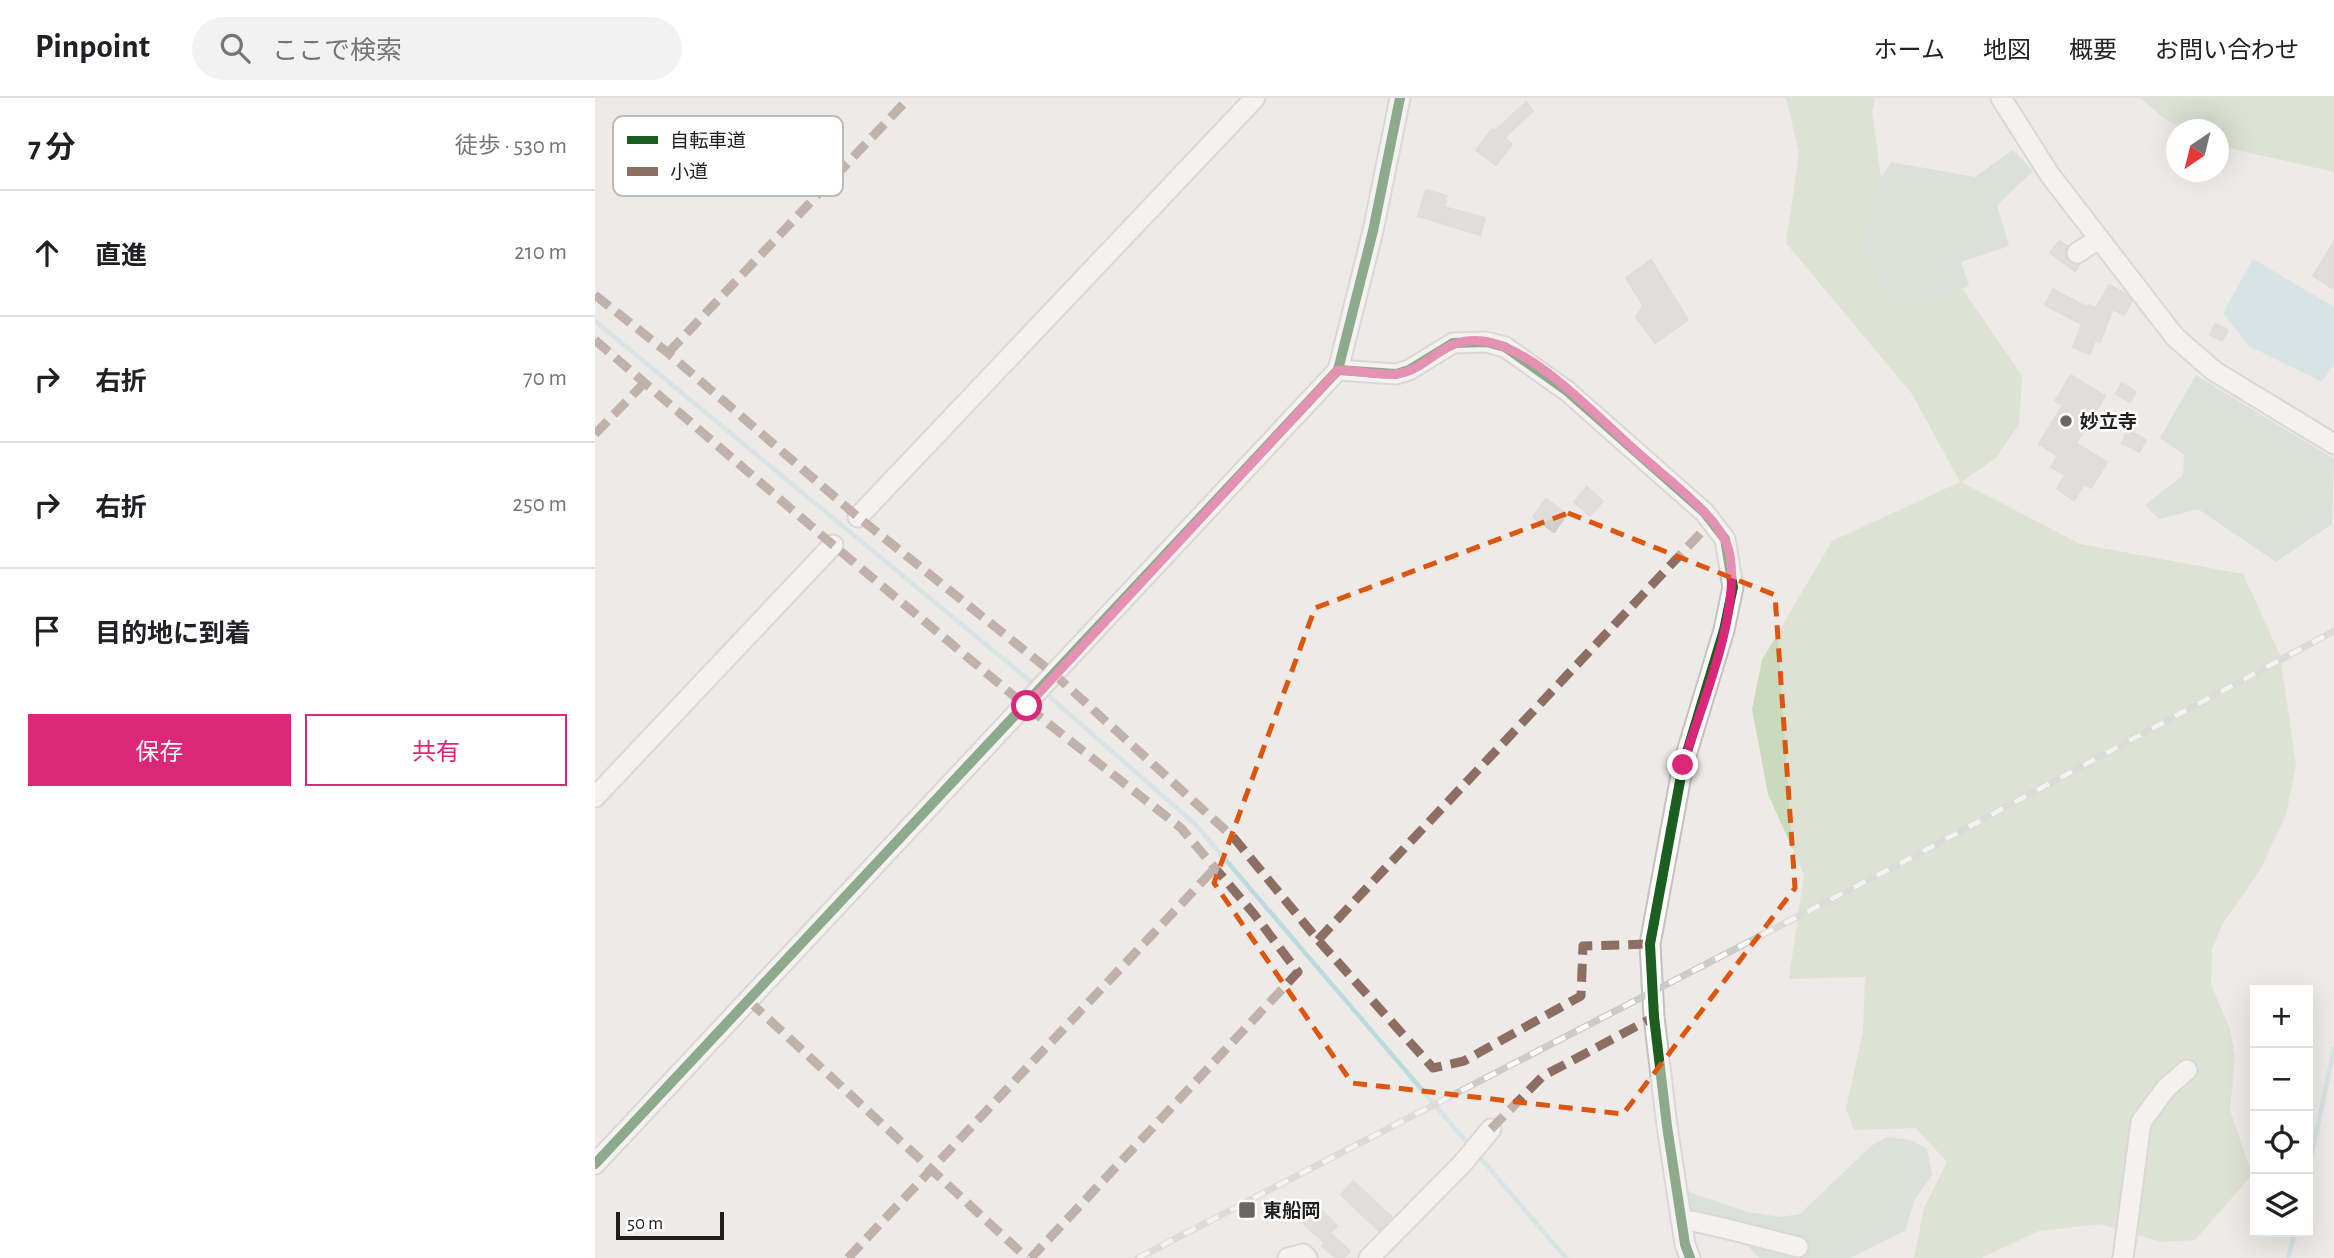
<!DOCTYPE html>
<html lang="ja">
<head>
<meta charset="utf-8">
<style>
	:root { --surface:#fff; --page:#f2f2f2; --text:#202124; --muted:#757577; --line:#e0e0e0; --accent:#db2777 }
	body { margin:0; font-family:"Alegreya Sans","Noto Sans JP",sans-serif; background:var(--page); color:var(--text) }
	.controls { position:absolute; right:21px; bottom:21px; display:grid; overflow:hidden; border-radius:0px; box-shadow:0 7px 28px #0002 }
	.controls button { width:63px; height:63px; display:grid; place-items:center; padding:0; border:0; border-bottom:2px solid var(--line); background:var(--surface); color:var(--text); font:35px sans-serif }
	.compass { position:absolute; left:1571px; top:21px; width:63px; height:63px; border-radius:50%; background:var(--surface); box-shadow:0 7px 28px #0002; rotate:215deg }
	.scale { position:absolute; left:21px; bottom:18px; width:108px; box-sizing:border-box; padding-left:7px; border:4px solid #1f1f1f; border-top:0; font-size:19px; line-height:24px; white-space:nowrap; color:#1f1f1f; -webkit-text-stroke:5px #fff; paint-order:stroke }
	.stop { position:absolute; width:21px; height:21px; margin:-16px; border:5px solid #db2777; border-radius:50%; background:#fff }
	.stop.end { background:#db2777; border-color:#fff; box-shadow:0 2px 7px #0008 }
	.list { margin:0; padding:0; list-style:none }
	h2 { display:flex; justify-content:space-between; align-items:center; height:91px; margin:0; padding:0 28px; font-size:30px }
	h2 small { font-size:23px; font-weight:400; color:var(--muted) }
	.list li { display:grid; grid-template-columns:46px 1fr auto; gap:21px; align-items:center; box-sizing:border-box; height:126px; padding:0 28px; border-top:2px solid var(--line) }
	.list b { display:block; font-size:26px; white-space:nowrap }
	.list em { font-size:23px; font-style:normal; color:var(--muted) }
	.actions { display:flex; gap:14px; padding:21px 28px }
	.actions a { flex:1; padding:16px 0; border:2px solid var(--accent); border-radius:0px; text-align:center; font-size:24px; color:var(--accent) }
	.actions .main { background:var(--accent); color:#fff }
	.icon { flex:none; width:38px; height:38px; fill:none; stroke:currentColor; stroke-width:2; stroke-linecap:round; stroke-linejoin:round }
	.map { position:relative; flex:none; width:1739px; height:1160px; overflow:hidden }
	header { display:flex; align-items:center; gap:42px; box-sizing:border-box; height:98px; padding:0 35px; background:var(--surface); border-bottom:2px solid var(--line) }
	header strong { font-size:33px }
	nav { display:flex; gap:38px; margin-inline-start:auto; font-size:24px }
	.search { width:490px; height:63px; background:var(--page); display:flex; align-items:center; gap:18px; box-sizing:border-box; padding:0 24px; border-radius:38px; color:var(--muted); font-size:26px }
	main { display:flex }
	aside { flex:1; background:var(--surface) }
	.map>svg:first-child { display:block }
	.forest { fill:#cbdabd }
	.cemetery { fill:#c6d7c5 }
	.water { fill:#bcdbdf }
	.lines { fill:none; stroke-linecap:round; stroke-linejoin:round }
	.stream { stroke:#bcdbdf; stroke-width:4.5 }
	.building { fill:#d2cecc; stroke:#d0ccc9; stroke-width:2 }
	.minor-casing { stroke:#c3c1c0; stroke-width:23 }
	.path { stroke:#dacbca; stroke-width:2.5; stroke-dasharray:3.5 3.5; stroke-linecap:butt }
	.minor { stroke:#fcfcfb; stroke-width:19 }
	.rail-casing { stroke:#cbcbca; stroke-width:7 }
	.rail { stroke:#fff; stroke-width:4.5; stroke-dasharray:13; stroke-linecap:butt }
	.quiet { stroke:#8d6e63; stroke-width:9; stroke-dasharray:18 9; stroke-linecap:butt }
	.cycleway-casing { stroke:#fff; stroke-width:15 }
	.cycleway { stroke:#1b5e20; stroke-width:10 }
	.route { stroke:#db2777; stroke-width:9 }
	.marked { fill:none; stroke:#de560d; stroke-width:5; stroke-dasharray:14 9; stroke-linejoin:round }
	.poi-dot { fill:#676665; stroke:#fff; stroke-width:2.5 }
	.labels { text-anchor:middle; stroke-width:5; stroke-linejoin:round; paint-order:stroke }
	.poi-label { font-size:19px; font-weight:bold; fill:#1f1f1f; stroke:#fff; text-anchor:start }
	.key { fill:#fff; stroke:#bcbcbc; stroke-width:2 }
	.key-label { font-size:19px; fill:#1f1f1f }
</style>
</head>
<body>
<header>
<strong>Pinpoint</strong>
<div class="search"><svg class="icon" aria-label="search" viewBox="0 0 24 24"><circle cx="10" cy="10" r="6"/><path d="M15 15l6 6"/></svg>ここで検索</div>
<nav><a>ホーム</a><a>地図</a><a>概要</a><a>お問い合わせ</a></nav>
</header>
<main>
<aside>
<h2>7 分<small>徒歩 · 530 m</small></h2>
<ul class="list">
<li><svg class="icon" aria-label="ahead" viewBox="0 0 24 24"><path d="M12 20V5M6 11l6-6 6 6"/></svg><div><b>直進</b></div><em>210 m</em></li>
<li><svg class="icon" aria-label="right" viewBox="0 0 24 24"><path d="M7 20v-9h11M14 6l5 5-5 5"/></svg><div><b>右折</b></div><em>70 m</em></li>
<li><svg class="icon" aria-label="right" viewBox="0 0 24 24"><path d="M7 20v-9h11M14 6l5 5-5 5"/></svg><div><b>右折</b></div><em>250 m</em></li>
<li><svg class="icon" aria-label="arrive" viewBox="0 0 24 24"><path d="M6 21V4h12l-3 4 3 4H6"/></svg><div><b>目的地に到着</b></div></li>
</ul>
<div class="actions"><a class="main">保存</a><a>共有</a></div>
</aside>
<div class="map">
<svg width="1739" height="1160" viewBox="0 0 1739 1160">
	<rect width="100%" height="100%" fill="#edeae7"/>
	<g class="forest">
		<polygon points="1191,0 1280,0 1277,13 1289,102 1347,161 1427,278 1424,326 1401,360 1366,384 1485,446 1648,476 1685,557 1701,667 1691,717 1665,772 1627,827 1617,851 1616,887 1635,931 1640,959 1635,1012 1657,1077 1600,1142 1567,1144 1505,1126 1444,1133 1386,1160 1319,1160 1329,1110 1352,1064 1321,1030 1259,1032 1251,1011 1268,933 1270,879 1194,881 1209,777 1173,696 1157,611 1167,562 1237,443 1365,384 1317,296 1191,145 1204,55"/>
		<path d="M1546,0H1739V74L1638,51L1624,46V32C1580,32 1578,29 1546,0Z"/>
	</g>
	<g class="cemetery">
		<polygon points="1418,52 1438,73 1402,107 1414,148 1366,164 1374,188 1299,215 1268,151 1280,89 1296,64 1380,79"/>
		<polygon points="1601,277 1739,361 1737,426 1681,464 1603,411 1564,421 1550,407 1588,377 1589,357 1565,340"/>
		<polygon points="1292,1039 1316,1042 1332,1051 1337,1077 1320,1101 1310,1133 1255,1160 1164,1160 1142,1136 1104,1135 1091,1138 1091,1093 1153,1114 1185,1119 1205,1116 1276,1048"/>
	</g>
	<polygon class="water" points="1658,161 1739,209 1739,264 1727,284 1654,248 1628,215"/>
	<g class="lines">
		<g class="stream">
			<polyline points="0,223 441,588"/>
			<polyline points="448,593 600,726 875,1048"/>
			<polyline points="883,1057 971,1160"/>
			<polyline points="1713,1074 1739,951"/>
			<polyline points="1693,1160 1700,1134"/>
		</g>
	</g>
	<g class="building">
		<polygon points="931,4 938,13 909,40 917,46 901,67 881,52 897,31 900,33"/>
		<polygon points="831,92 852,98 849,109 890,120 885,137 823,118"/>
		<polygon points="1464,143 1472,148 1472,162 1485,166 1480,173 1455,155"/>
		<polygon points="1739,144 1739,191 1718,178"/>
		<polygon points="1056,162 1093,222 1060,245 1041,219 1048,207 1031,180"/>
		<polygon points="1514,187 1531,196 1537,203 1529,217 1518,211 1505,244 1500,242 1495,256 1478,249 1487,226 1450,207 1458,191 1493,210 1494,207 1501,210"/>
		<polygon points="1620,226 1633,232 1627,243 1615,237"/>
		<polygon points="1476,277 1510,298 1481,345 1512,364 1496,390 1489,386 1479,402 1462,391 1470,377 1456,369 1463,358 1444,346 1468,307 1460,303"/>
		<polygon points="1527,285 1541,294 1535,304 1521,296"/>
		<polygon points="1533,332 1551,342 1544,354 1527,345"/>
		<polygon points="992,389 1008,403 995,418 979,404"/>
		<polygon points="951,401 972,416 959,434 938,419"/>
		<polygon points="758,1083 797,1119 784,1133 746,1097"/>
		<polygon points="721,1107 742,1128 735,1135 755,1153 749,1160 741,1160 727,1148 730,1145 708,1125"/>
	</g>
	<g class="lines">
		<g class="minor-casing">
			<g id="minor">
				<polyline points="1406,0 1455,77 1580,239 1619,273 1739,346"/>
				<polyline points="1482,155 1502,142"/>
				<polyline points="743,272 801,276 814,272 858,245 891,244 910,249 972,293 1109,414 1130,441 1138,489 1129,532 1088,667 1055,846 1059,919 1072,1028 1090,1146 1095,1160"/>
				<polyline points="263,419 660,0"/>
				<polyline points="0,699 238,447"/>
				<polyline points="0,1066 743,272 778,133 805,0"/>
				<path d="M1086,1121C1126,1128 1163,1139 1203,1149"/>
				<polyline points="693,1160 708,1156 712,1160"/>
				<polyline points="774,1160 867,1066 896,1031"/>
				<polyline points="1528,1160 1546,1024 1571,990 1592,972"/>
			</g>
		</g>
		<polyline class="path" points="1219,1143 1239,1131 1283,1081"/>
		<use href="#minor" class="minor"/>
		<g class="rail-casing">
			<polyline id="rail" points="543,1160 1310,763 1739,533"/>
		</g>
		<use href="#rail" class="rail"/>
		<g class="quiet">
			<polyline points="0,197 73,255 263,419 459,576 639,740 723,842 838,970 869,963 986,898 988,848 1055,846"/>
			<polyline points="0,242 238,447 431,608 586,730 659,816 703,874 436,1160"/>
			<polyline points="73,255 314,0"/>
			<polyline points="0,336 50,284"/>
			<polyline points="723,842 1117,423"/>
			<polyline points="154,903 432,1160"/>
			<polyline points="896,1031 948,978 1059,919"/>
			<polyline points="253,1160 620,770"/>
		</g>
		<g class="cycleway-casing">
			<g id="cycleway">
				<polyline points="743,272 801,276 814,272 858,245 891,244 910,249 972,293 1109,414 1130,441 1138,489 1129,532 1088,667 1055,846 1059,919 1072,1028 1090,1146 1095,1160"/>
				<polyline points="0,1066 743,272 778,133 805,0"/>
			</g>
		</g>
		<use href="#cycleway" class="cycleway"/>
	</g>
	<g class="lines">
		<path class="route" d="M432,608L743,272C762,272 783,278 801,276C835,272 846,238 888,243C940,250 1002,319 1041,353C1063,373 1088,391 1108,413C1120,424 1132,441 1135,457C1145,519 1106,607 1088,667"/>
	</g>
	<path d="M0 0H1739V1160H0ZM973,415L1180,497L1200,790L1028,1016L757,985L619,785L720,510Z" fill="#edeae7" fill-opacity=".55" fill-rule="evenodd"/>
	<path class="marked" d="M973,415L1180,497L1200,790L1028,1016L757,985L619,785L720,510Z"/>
	<g class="poi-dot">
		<circle cx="1471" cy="323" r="7"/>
		<rect x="643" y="1103" width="18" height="18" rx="3.5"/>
	</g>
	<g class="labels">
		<g class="poi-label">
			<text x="1485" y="330">妙立寺</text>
			<text x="668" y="1119">東船岡</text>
		</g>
	</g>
	<rect x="18" y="18" width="230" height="80" rx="10" class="key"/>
	<rect x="32" y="38" width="31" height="8" fill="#1b5e20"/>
	<rect x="32" y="69" width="31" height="9" fill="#8d6e63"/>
	<g class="key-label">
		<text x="75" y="49">自転車道</text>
		<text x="75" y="80">小道</text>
	</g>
</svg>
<div class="controls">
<button>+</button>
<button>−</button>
<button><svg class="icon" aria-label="locate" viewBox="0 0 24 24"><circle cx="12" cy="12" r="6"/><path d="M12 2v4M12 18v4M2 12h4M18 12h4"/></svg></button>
<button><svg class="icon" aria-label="layers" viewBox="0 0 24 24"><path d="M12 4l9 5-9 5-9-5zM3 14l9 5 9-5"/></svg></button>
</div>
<svg class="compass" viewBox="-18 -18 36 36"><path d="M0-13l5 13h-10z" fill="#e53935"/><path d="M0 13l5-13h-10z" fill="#757577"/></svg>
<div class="scale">50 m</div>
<div class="stop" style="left:432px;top:608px"></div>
<div class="stop end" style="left:1088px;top:667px"></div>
</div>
</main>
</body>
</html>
